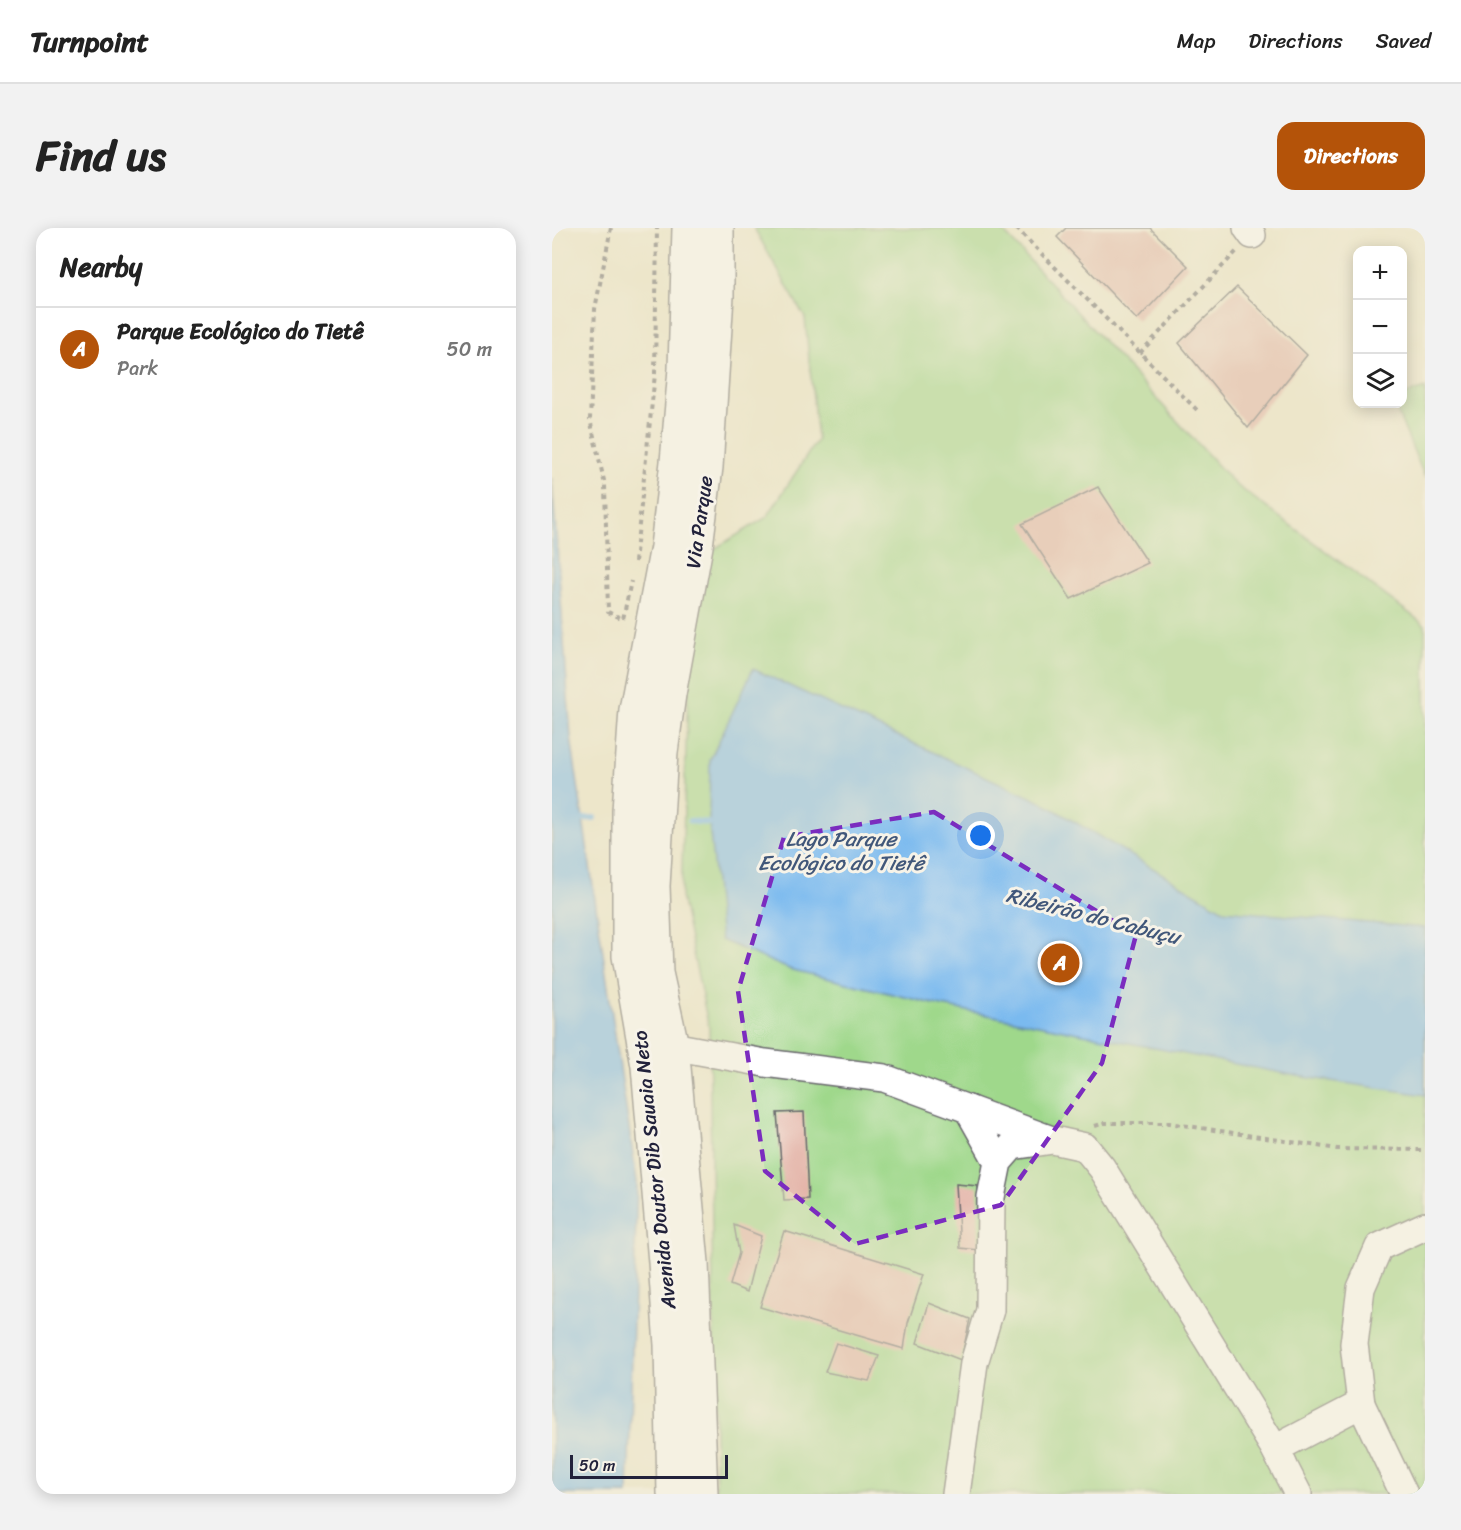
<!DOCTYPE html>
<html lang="en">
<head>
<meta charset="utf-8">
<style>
	:root { --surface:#fff; --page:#f2f2f2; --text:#222; --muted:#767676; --line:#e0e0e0; --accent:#b45309 }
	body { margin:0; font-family:Sriracha,sans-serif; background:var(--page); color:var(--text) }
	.controls { position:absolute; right:18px; top:18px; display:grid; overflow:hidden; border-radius:12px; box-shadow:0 3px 15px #0003 }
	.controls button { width:54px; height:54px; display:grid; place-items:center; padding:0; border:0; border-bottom:2px solid var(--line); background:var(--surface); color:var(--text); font:30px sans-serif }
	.scale { position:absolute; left:18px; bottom:15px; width:158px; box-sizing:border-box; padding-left:6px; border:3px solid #22223b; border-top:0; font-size:16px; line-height:21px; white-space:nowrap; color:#22223b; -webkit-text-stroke:4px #f7f3e8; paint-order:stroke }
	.you { position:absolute; left:429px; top:608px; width:21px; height:21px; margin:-15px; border:4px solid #fff; border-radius:50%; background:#1a73e8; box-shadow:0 0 0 9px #1a73e833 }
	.badge { display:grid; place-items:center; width:39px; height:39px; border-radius:50%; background:var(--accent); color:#fff; font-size:20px; font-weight:700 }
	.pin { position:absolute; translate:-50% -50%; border:3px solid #fff; box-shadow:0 2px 6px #0006 }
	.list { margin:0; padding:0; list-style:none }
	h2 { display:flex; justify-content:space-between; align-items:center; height:78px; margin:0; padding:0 24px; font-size:26px }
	h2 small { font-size:20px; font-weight:400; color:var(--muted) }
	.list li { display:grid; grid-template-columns:39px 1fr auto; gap:18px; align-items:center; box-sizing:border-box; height:84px; padding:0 24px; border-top:2px solid var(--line) }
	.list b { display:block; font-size:22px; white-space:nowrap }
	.list p { margin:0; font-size:20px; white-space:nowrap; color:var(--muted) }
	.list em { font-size:20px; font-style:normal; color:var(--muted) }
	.icon { flex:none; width:33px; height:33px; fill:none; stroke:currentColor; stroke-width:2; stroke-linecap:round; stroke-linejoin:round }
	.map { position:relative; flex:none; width:873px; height:1266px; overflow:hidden; border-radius:18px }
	header { display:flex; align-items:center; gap:36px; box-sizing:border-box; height:84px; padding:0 30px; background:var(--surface); border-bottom:2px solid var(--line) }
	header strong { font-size:28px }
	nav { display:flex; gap:33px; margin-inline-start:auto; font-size:21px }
	.intro { display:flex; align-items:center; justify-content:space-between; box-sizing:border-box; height:144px; padding:0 36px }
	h1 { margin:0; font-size:42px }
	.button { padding:15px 27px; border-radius:18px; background:var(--accent); color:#fff; font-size:21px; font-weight:700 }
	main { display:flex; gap:36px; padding:0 36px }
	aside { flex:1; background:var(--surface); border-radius:18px; box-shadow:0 3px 15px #0003 }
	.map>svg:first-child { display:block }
	.green { fill:#9fd88b; stroke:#607d63; stroke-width:1.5 }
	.water { fill:#7abaef; stroke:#4e6e95; stroke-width:1.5 }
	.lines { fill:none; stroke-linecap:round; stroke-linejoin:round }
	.stream { stroke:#7abaef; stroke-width:6 }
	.building { fill:#e3b1a6 }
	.minor-casing { stroke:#69676d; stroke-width:30 }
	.major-casing { stroke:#69676d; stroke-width:36 }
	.path { stroke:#69676d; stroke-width:4; stroke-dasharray:4.5 4.5; stroke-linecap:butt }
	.minor { stroke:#fff; stroke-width:27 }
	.major { stroke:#fff; stroke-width:33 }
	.marked { fill:none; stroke:#7b2cbf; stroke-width:4.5; stroke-dasharray:12 8; stroke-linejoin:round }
	.labels { text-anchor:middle; stroke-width:6; stroke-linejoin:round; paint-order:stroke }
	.street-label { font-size:20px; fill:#22223b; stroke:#f7f3e8 }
	.water-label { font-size:21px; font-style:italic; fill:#41577a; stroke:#f7f3e8 }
</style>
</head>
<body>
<header>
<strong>Turnpoint</strong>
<nav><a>Map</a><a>Directions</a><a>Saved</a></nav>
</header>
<div class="intro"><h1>Find us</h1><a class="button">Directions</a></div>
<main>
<aside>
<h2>Nearby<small></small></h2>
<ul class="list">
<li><span class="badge">A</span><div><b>Parque Ecológico do Tietê</b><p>Park</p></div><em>50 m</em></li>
</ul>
</aside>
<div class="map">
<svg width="873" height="1266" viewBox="0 0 873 1266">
	<rect width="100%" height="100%" fill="#f7f3e8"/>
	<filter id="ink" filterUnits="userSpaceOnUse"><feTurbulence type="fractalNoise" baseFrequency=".0167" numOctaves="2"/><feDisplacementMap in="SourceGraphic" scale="12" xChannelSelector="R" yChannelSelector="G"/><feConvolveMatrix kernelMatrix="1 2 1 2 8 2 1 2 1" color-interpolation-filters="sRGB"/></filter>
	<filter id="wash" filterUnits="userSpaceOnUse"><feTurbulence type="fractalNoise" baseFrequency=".008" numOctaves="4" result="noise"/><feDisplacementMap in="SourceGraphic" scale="24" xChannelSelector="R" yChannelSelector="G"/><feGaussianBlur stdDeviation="1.35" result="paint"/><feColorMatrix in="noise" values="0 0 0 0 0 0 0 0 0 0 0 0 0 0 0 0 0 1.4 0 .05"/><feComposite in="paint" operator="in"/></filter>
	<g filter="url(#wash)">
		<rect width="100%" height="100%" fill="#ede6ca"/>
		<g class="green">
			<polygon points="202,0 448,0 683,256 873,397 873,1266 164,1266 157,800 129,669 136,461 157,324 215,289 265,212 253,90"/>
			<polygon points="873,160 873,250 842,176 850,176 851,167"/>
		</g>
		<g class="water">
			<polygon points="0,250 19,510 85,954 76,1266 0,1266"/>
			<polygon points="201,441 491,575 671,682 873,700 873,867 745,848 390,778 237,741 169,712 157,595 158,532"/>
		</g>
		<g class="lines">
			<g class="stream">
				<polyline points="25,591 42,590"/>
				<polyline points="138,593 165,596"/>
			</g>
		</g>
		<g id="blocks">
			<g class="building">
				<polygon points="514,0 598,0 636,38 585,92 505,9"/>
				<polygon points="685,59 755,127 696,200 627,115"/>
				<polygon points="546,259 596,335 519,371 470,296"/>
				<polygon points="252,884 256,971 232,972 225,885"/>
				<polygon points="404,956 426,958 427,1022 408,1020"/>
				<polygon points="182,997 209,1008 195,1064 178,1057 187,1025"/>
				<polygon points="232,1003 372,1046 356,1095 352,1121 208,1079"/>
				<polygon points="377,1075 418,1091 409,1132 365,1115"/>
				<polygon points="284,1115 327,1128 317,1153 273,1144"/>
			</g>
		</g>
	</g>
	<g filter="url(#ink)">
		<use href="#blocks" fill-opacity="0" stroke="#69676d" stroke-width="1.5"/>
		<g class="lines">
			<g class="minor-casing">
				<g id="minor">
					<polyline points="695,0 700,7"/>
					<polyline points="120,818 213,835 332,850 497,911"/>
					<polyline points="416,881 446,934"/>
					<polyline points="809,1176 852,1266"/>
					<polyline points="731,1236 723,1221 809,1176 802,1116 809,1060 827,1019 873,998"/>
					<polyline points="404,1266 422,1135 438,1082 439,969 446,934 460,918 501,912 533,919 550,940 723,1221 746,1266"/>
				</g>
			</g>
			<g class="major-casing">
				<g id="major">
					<polyline points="122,1266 119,1117 113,1034 96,838 77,728 77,583 84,482 115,319 125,234 133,141 137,0"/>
					<polyline points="149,1266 140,1035 120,818 104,745 101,658 109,524 117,466 144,318 154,239 165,68 165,0"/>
				</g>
			</g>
			<g class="path">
				<polyline points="59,0 43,81 38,191 53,257 56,384 71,391 79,353"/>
				<polyline points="464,0 646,183"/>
				<polyline points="588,125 685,23"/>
				<polyline points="83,334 103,146 105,0"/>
				<polyline points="543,898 552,895 617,895 785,921 873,922"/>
			</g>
			<use href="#minor" class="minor"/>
			<use href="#major" class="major"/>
		</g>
	</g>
	<path d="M0 0H873V1266H0ZM382,584L584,707L550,835L449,977L303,1016L213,943L186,763L232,609Z" fill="#ede6ca" fill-opacity=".55" fill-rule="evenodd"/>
	<path class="marked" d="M382,584L584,707L550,835L449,977L303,1016L213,943L186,763L232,609Z"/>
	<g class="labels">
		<g class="street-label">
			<text transform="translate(147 294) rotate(-82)" y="7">Via Parque</text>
			<text transform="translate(102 942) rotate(-96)" y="7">Avenida Doutor Dib Sauaia Neto</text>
		</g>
		<g class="water-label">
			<text x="289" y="618">Lago Parque<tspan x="289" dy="24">Ecológico do Tietê</tspan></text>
			<text transform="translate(541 688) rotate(14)" y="7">Ribeirão do Cabuçu</text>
		</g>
	</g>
</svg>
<div class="controls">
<button>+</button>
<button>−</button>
<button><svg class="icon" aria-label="layers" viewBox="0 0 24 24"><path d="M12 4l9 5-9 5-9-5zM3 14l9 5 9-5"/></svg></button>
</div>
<div class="scale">50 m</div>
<div class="you"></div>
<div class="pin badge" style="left:508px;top:735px">A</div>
</div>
</main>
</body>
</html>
